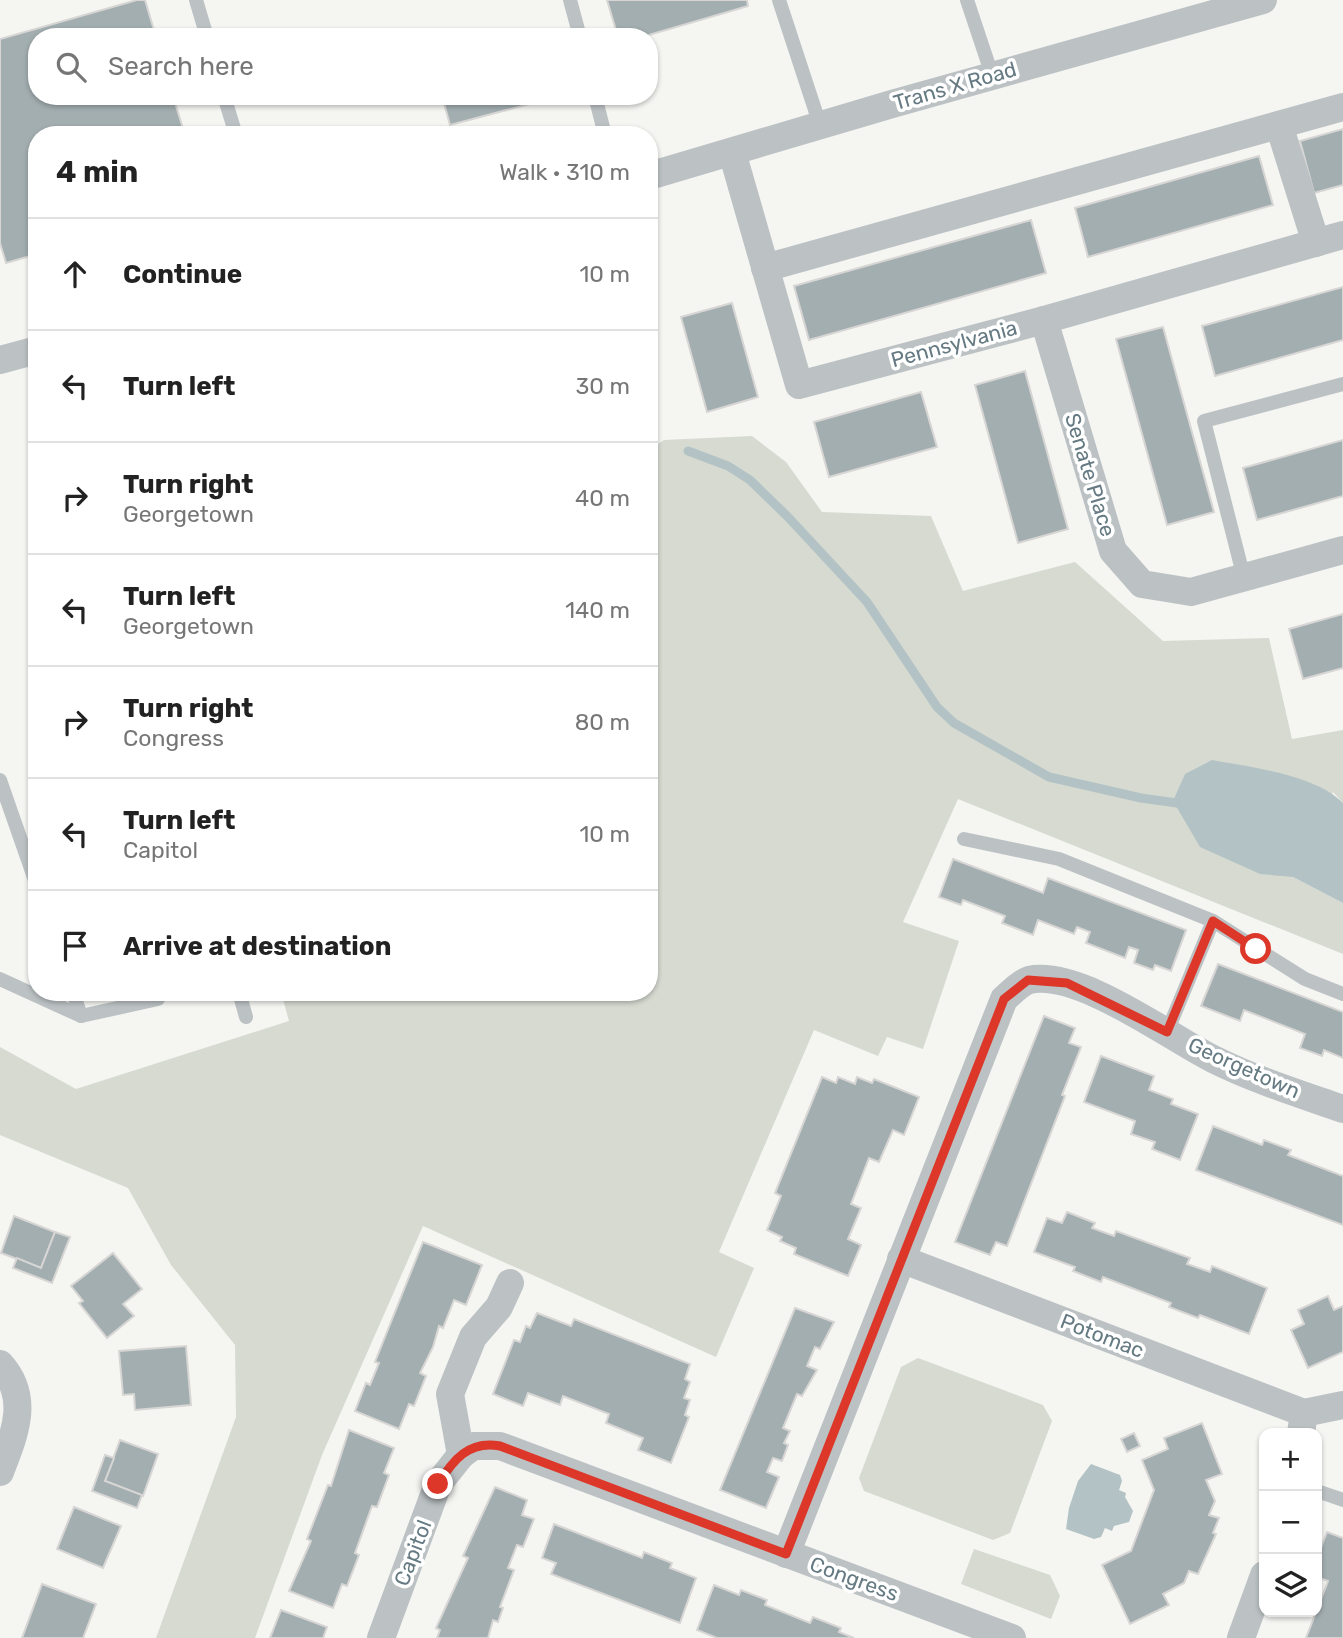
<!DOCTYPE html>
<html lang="en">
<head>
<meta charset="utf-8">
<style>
	:root { --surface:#fff; --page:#f6f6f6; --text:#222; --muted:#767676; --line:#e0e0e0 }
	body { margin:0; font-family:Rubik,sans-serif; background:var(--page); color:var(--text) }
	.controls { position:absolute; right:21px; bottom:21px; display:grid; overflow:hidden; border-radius:14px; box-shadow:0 2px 5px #0004 }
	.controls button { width:63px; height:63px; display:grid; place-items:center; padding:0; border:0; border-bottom:2px solid var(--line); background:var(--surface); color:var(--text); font:35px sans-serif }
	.stop { position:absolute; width:21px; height:21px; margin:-16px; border:5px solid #dd372a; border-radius:50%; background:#fff }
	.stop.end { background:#dd372a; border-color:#fff; box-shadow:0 2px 7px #0008 }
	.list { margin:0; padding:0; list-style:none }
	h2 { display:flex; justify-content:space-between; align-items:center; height:91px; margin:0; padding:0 28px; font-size:30px }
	h2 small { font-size:23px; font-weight:400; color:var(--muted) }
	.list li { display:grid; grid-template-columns:46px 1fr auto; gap:21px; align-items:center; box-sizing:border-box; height:112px; padding:0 28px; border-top:2px solid var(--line) }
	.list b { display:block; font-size:26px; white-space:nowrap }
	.list p { margin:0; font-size:23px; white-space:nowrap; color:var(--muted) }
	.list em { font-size:23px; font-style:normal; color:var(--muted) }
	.icon { flex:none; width:38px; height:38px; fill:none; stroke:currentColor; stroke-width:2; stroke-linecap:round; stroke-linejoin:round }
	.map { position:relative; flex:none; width:1343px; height:1638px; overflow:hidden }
	.search { position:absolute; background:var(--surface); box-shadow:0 2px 5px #0004; left:28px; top:28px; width:630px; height:77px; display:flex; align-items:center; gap:18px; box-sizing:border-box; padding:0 24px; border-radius:28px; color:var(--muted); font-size:26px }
	.panel { position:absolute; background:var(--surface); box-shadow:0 2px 5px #0004; left:28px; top:126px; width:630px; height:875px; border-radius:28px }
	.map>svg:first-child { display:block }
	.green { fill:#d6dad1 }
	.water { fill:#b3c3c5 }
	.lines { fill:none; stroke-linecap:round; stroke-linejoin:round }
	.stream { stroke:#b3c3c5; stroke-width:9 }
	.building { fill:#a3aeb1; stroke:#d7d6d4; stroke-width:2 }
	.service { stroke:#bcc2c4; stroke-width:14 }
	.minor { stroke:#bcc2c4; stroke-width:28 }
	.route { stroke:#dd372a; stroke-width:9 }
	.labels { text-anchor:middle; stroke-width:7; stroke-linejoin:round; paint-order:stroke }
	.street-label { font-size:21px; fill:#657a82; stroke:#fff }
</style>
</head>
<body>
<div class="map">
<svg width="1343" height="1638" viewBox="0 0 1343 1638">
	<rect width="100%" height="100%" fill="#f5f5f2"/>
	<g class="green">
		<polygon points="752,436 786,462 822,512 931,516 963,591 1075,562 1163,641 1269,638 1292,739 1343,730 1343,803 1333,792 1293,877 1343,903 1343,954 958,799 903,922 959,941 923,1049 887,1037 878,1056 814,1030 719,1252 754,1268 716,1357 423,1226 322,1455 255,1638 156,1638 236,1417 235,1345 171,1265 128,1188 0,1135 0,1047 76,1089 289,1021 281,992 649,992 649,450 664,440"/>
		<polygon points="918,1358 1043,1405 1052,1421 1010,1533 993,1540 864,1491 859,1478 901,1367"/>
		<polygon points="974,1549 1050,1575 1060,1596 1051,1619 961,1584"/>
	</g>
	<g class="water">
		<path d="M1212,760C1250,767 1316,775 1343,803V903L1293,877L1260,874L1200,847L1173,801L1185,774Z"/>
		<polygon points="1091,1464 1120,1475 1122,1481 1119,1490 1126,1493 1125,1497 1133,1511 1129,1522 1114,1526 1112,1531 1105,1528 1101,1537 1094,1539 1066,1529 1069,1508 1078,1481"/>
	</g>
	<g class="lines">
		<polyline class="stream" points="688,451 728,466 750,480 788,517 867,602 937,707 954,723 1049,777 1141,798 1184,804"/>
	</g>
	<g class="building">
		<polygon points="137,0 145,0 156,37 37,37 37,96 173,96 185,135 37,135 37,254 6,263 0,243 0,39"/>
		<polygon points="607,0 747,0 748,6 642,37 618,37"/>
		<polygon points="442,96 536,96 537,102 450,125"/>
		<polygon points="1343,129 1343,185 1314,193 1300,141"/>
		<polygon points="1259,156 1273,205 1088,257 1075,208"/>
		<polygon points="1031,220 1046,273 809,340 794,286"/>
		<polygon points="1343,287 1343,340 1215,376 1202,326"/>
		<polygon points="732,303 758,397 707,412 681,317"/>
		<polygon points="1163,327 1214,512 1167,525 1116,339"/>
		<polygon points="1025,371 1068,529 1018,543 975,385"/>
		<polygon points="921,392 937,447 829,477 814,422"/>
		<polygon points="1343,440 1343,496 1257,520 1243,468"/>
		<polygon points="1343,614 1343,668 1303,679 1289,629"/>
		<polygon points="953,859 1043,893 1048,878 1186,930 1171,971 1155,965 1153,970 1134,963 1138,950 1129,947 1125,958 1086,943 1090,932 1077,927 1074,934 1038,920 1033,935 1002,923 1005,916 963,900 961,905 939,897"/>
		<polygon points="1218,964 1343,1012 1343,1058 1324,1050 1322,1056 1300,1048 1305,1034 1244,1010 1240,1021 1201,1006"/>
		<polygon points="1044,1016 1075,1028 1069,1043 1081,1047 1062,1095 1065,1096 1007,1246 996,1242 990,1255 955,1242"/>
		<polygon points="1101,1056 1154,1076 1149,1090 1173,1099 1171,1104 1198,1114 1180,1160 1152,1149 1155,1142 1131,1134 1135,1121 1084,1102"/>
		<polygon points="822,1077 836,1083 838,1077 855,1084 857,1077 872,1083 874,1079 919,1097 904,1135 893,1130 879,1162 869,1158 851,1204 861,1208 848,1239 861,1245 848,1276 794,1254 796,1248 780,1241 782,1237 767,1230 781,1196 775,1193"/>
		<polygon points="1213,1126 1262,1145 1264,1140 1291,1150 1288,1155 1343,1176 1343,1225 1196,1170"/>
		<polygon points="1067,1212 1095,1223 1092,1228 1114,1236 1116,1231 1190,1258 1187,1264 1210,1272 1212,1266 1267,1288 1249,1334 1200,1315 1198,1318 1169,1307 1171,1303 1103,1277 1101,1282 1073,1271 1075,1267 1034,1252 1047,1218 1062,1223"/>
		<polygon points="14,1216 55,1232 41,1268 1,1253"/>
		<polygon points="55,1232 70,1237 52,1283 13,1268 17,1258 41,1268"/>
		<polygon points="423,1242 482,1265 466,1305 454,1300 443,1328 439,1326 433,1347 420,1373 426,1376 414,1406 409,1404 399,1429 355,1411 366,1383 370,1385 379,1363 375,1362"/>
		<polygon points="113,1253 142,1289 123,1304 134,1316 107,1338 79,1303 83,1301 71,1286"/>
		<polygon points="1328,1296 1334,1310 1343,1306 1343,1352 1308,1368 1291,1330 1304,1324 1298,1310"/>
		<polygon points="795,1308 834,1322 820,1349 815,1347 807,1366 817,1370 802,1396 797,1394 783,1428 790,1431 784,1443 788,1445 782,1461 773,1458 767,1472 779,1477 766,1508 720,1490"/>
		<polygon points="537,1313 571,1326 574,1319 690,1364 685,1379 690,1382 684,1398 690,1400 685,1415 689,1417 671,1463 638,1450 643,1438 606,1423 609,1414 563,1396 560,1405 528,1393 523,1406 493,1394 514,1340 520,1342 526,1326 530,1328"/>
		<polygon points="186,1346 191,1405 135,1410 134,1394 123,1395 119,1351"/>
		<polygon points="1202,1423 1222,1474 1206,1480 1215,1501 1209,1515 1219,1518 1213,1533 1216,1534 1198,1574 1189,1571 1184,1583 1163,1594 1169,1605 1130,1624 1102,1565 1131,1551 1154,1490 1142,1460 1168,1449 1164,1438"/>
		<polygon points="349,1430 394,1448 384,1473 389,1475 377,1507 372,1506 355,1553 359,1555 347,1586 342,1584 333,1608 289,1591 311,1541 307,1539 328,1485 331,1486"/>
		<polygon points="1134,1433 1140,1446 1127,1452 1121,1439"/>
		<polygon points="120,1440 158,1454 143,1496 105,1481"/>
		<polygon points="105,1455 114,1458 105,1481 142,1495 137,1508 92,1491"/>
		<polygon points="495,1487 527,1500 522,1515 534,1519 523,1547 517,1545 508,1568 514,1570 500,1607 503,1608 498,1622 493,1620 488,1638 437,1638 440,1630 436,1628 468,1558 463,1556"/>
		<polygon points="74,1507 121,1526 103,1568 57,1549"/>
		<polygon points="554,1524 642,1558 644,1552 672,1563 670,1568 696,1578 680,1623 551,1574 556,1563 542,1558"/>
		<polygon points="1327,1532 1343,1538 1343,1638 1306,1638 1328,1581 1317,1577 1317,1558"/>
		<polygon points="42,1584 96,1604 83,1638 22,1638"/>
		<polygon points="714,1585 739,1595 741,1590 767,1600 765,1605 810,1623 813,1617 841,1628 839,1632 854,1638 717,1638 697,1630"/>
		<polygon points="281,1610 327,1627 323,1638 270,1638"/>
	</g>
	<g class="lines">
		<g class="service">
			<polyline points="196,0 207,37"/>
			<polyline points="570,0 580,37"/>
			<polyline points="779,0 820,125"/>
			<polyline points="967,0 992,75"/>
			<polyline points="224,96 236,135"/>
			<polyline points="595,96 605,135"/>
			<polyline points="1244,578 1204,421 1343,384"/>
			<polyline points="0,780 37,886"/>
			<polyline points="964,839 1059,859 1213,921"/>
			<polyline points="0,979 81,1016 158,999 156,992"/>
			<polyline points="73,992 81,1016"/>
			<polyline points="239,992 246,1017"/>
			<polyline points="1167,1032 1213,921 1305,979 1343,994"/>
			<polyline points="1317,1491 1343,1500"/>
		</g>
		<g class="minor">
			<polyline points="1279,125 1316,243"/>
			<polyline points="732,152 799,385 1044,320 1343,235"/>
			<polyline points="649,176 892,104 1263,0"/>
			<polyline points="765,268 1343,107"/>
			<polyline points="1044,320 1113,551 1142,584 1191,592 1343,550"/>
			<polyline points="0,360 37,350"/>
			<polyline points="901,1259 1304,1413"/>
			<path d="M0,1364C31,1398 14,1435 0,1472"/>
			<polyline points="1301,1433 1304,1413 1343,1405"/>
			<polyline points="461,1455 473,1446 500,1446 1012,1638"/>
			<path d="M786,1554L1004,999C1011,993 1020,983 1029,980C1079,969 1169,1037 1213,1059C1255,1080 1300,1094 1343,1109"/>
			<polyline points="381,1638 438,1484 461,1455 450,1394 473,1337 499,1307 510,1283"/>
			<polyline points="1241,1638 1264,1575"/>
		</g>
	</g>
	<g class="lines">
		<path class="route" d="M438,1484C453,1460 469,1440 500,1446L786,1554L1004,999L1028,980L1067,983L1167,1032L1213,921L1256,949"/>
	</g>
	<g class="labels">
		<g class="street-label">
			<text transform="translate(955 86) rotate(-16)" y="7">Trans X Road</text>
			<text transform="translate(954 344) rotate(-15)" y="7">Pennsylvania</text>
			<text transform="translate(1090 475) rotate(73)" y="7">Senate Place</text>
			<text transform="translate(1244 1068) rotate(24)" y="7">Georgetown</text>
			<text transform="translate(1102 1336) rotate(21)" y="7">Potomac</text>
			<text transform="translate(413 1553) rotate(-69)" y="7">Capitol</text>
			<text transform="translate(854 1579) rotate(20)" y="7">Congress</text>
		</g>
	</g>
</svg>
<div class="controls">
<button>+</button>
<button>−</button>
<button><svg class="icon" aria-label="layers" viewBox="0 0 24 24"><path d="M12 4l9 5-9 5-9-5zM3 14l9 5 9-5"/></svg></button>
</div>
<div class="stop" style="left:1256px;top:949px"></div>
<div class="stop end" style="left:438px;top:1484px"></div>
<div class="search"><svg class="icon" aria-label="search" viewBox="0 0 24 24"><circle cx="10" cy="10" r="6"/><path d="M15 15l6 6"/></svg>Search here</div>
<section class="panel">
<h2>4 min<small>Walk · 310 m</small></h2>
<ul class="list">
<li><svg class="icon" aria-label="ahead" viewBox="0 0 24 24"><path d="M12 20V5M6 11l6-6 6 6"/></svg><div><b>Continue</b></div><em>10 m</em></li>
<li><svg class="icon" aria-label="left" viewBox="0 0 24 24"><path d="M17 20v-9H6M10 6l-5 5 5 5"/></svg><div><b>Turn left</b></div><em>30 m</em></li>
<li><svg class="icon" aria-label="right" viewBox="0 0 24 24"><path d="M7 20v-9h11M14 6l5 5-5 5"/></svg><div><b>Turn right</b><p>Georgetown</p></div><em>40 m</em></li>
<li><svg class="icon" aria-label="left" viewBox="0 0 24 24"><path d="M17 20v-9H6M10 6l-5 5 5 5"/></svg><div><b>Turn left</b><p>Georgetown</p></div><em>140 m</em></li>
<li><svg class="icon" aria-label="right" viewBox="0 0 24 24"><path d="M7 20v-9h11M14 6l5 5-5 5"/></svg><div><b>Turn right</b><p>Congress</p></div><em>80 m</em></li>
<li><svg class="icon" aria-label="left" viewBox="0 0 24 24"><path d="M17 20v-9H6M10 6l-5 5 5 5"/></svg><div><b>Turn left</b><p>Capitol</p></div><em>10 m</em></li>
<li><svg class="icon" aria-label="arrive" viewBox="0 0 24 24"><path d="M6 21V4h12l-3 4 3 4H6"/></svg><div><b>Arrive at destination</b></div></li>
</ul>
</section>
</div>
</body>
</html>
